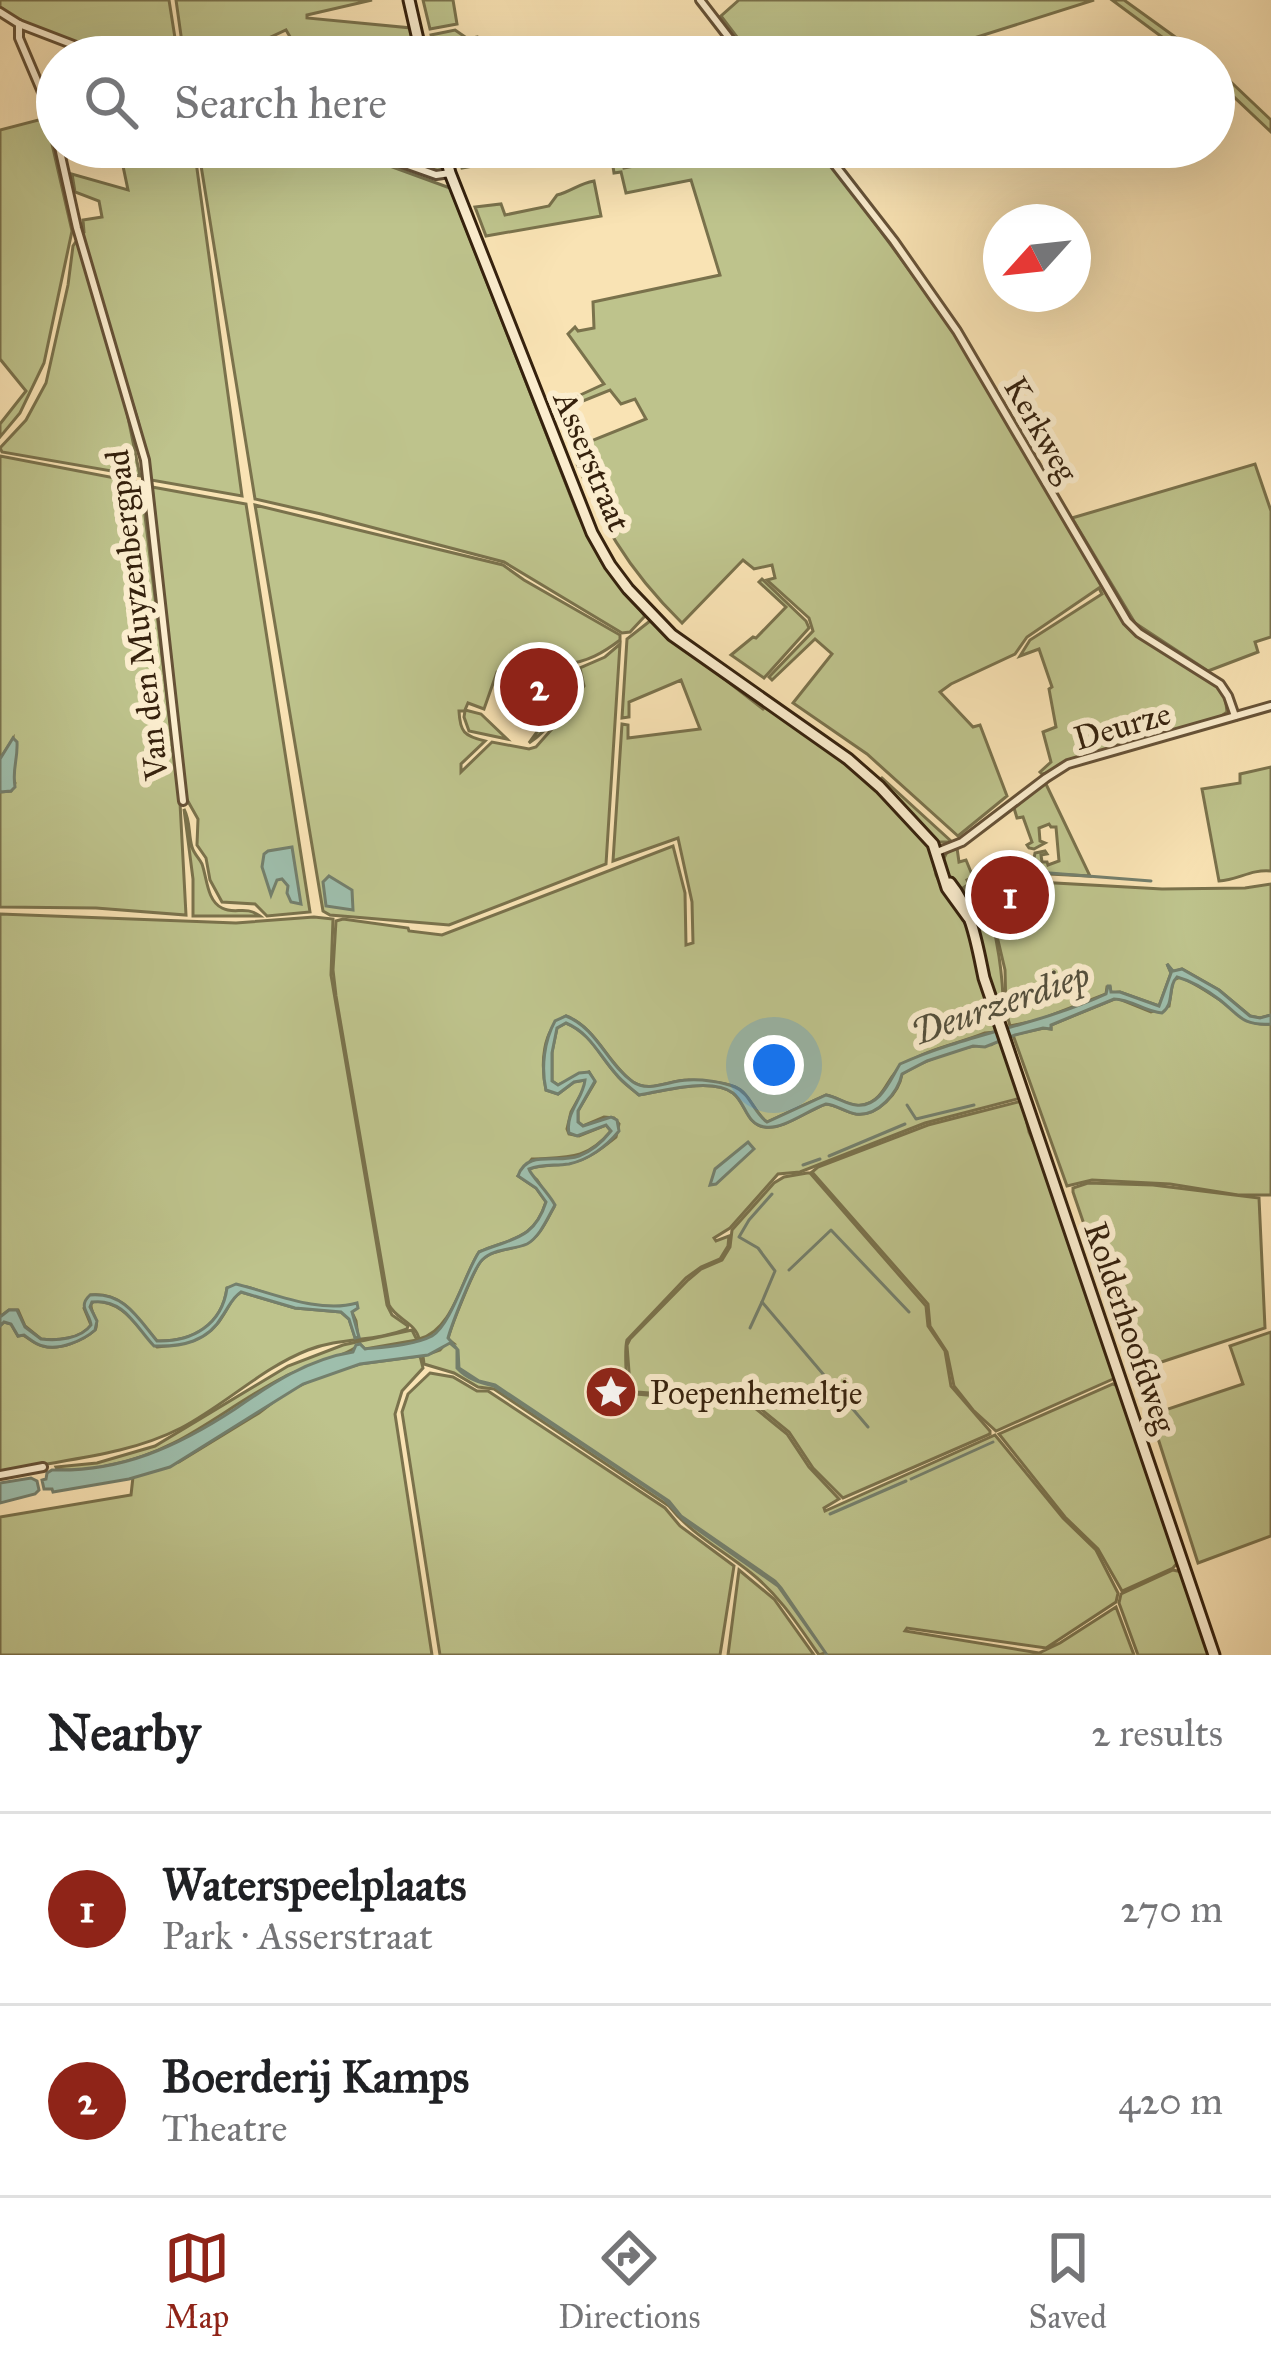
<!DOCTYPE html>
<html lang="en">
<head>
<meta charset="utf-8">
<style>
	:root { --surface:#fff; --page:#f2f2f2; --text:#202124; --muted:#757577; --line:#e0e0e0; --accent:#8f2418 }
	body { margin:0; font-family:"IM FELL Great Primer",serif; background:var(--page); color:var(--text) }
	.compass { position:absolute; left:983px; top:204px; width:108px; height:108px; border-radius:50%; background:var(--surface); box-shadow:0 12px 48px #0002; rotate:243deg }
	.you { position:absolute; left:774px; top:1065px; width:42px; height:42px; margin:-30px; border:9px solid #fff; border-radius:50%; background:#1a73e8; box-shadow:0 0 0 18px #1a73e833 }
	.badge { display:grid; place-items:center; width:78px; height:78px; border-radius:50%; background:var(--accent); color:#fff; font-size:39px; font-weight:700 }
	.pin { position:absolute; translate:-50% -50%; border:6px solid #fff; box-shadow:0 3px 12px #0006 }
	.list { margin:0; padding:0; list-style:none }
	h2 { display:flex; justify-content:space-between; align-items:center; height:156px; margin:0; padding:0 48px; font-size:51px }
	h2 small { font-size:39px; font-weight:400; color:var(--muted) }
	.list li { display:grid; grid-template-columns:78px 1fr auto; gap:36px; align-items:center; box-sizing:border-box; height:192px; padding:0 48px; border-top:3px solid var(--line) }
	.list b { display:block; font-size:45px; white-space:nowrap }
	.list p { margin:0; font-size:39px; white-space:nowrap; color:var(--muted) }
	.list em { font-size:39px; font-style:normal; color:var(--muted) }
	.icon { flex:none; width:66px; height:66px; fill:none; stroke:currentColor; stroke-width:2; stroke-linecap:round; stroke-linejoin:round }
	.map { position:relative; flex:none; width:1271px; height:1655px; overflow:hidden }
	.search { position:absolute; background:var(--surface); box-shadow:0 12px 48px #0002; left:36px; right:36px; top:36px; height:132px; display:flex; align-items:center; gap:30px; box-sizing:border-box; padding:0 42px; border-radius:66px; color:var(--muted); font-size:45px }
	.sheet { height:540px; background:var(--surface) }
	nav { display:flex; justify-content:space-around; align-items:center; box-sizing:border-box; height:168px; border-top:3px solid var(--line); background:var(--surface); font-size:33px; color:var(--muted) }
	nav a { display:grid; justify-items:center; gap:6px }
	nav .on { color:var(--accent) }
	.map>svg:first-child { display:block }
	.green { fill:#bec38c; stroke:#7a724c; stroke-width:3 }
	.water { fill:#9ebeac; stroke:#747f6c; stroke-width:3 }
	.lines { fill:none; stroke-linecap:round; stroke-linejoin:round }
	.stream { stroke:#747f6c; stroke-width:3 }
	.minor-casing { stroke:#665237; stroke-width:12 }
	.secondary-casing { stroke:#35210d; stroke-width:15 }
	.minor { stroke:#fbedce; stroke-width:6 }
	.secondary { stroke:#fbedce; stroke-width:9 }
	.labels { text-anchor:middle; stroke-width:12; stroke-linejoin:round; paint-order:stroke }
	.street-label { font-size:33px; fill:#35210d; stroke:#fbedce }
	.poi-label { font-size:33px; fill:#35210d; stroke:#fbedce; text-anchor:start }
	.water-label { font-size:36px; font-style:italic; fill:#54503d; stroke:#fbedce }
</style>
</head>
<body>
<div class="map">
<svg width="1271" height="1655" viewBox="0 0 1271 1655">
	<rect width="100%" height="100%" fill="#f9e3b4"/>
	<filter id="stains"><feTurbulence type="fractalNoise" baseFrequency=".00167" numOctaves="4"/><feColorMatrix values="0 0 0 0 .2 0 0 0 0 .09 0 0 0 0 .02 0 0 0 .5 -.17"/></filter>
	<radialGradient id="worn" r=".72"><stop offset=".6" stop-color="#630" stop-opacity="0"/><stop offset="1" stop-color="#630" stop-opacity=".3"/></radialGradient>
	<g class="green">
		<polygon points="0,0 169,0 178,57 115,57 44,31 16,19 0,7"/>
		<polygon points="176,0 372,0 307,15 307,18 411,28 417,57 291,57 288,52 296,47 286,30 260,42 252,42 247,45 247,57 184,57"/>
		<polygon points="423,0 453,0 457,24 430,29"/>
		<polygon points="739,0 1094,0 914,57 752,57 721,16"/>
		<polygon points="1112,0 1124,0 1203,57 1189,57"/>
		<polygon points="455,30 468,39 477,37 481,57 436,57 431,35"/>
		<polygon points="1214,66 1271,120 1271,132 1214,78"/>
		<polygon points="46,118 72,231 44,363 20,413 0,437 0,424 26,391 0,359 0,130"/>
		<polygon points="119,147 194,147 242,496 151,480 138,421 80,234 84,232 83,220 102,217 99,201 75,192 72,174 128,190"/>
		<polygon points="198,147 338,147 450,188 578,515 601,561 645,616 630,632 622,633 504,562 321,514 255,499"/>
		<polygon points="366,147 437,147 442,168 439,173"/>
		<polygon points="522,147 576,147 462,168 459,159"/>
		<path d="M610,147H619L624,168L732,147H814L821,156L824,154L954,331L1127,623L1217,684L1225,695L1227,712L1216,720L1074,759L1048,773L1042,774L1040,772L1051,762L1043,732L1056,727L1049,689L1052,687L1039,649L1020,656L1030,640L1102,594L1099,588L1027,637L1015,654L951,684L940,692L973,727L980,725L1007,796L958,836L867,754L793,703L832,654L815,639L772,680L769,677L813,631L809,618L767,580L775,578L772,565L754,569L743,560L682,623C626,568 600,521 571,449L646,419L635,399L621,404L610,390L563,409L561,404L604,384L568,334L575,327L578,331L594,328L593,302L720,275L691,180L626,193L621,172L614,173Z"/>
		<path d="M594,181L601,216L486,236L475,207L501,204L505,215L549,206L557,195C572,191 578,184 594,181Z"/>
		<polygon points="77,240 125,403 140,476 2,452 0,448 26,420 46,383 68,285 73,246"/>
		<polygon points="0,456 141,483 180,803 186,915 96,908 0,907 0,792 11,791 15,783 12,776 13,739 0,759"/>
		<polygon points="1255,464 1271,511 1271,637 1255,642 1258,652 1208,671 1135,623 1072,518"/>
		<polygon points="152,487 246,504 310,912 267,916 255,904 222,902 210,880 206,858 197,845 198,819 185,796"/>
		<path d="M255,505L503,565L524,580L620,635V640C603,653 587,662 566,664L559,655L548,659L549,664L534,678L532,683L525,668L497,672L484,709L468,703L465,710L481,714L507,739L469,731L464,717L465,711H459C460,732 464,736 485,741L461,764V772L492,742L529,749L536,747L567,712L584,686L580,668L605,657L620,644L606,864L449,925L330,915L323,911Z"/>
		<polygon points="762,579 806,621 809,628 764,678 731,655 753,637 756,638 786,607 759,582"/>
		<path d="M650,621L763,709L767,705L856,770L884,795L930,847L936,875L949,899L962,912L970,931L985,999L996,1032L985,1033C958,1044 927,1049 903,1065C887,1075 886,1100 863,1105C851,1108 838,1097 826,1095L767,1122C754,1113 750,1093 735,1087C723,1082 701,1080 688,1080C670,1080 650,1093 633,1082C607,1063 597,1028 566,1016C541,1028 541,1066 546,1090L558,1094L574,1082L585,1080L586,1085L571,1112L567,1129L569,1134L579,1136L606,1125L611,1131C586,1161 567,1157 532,1159L518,1176L536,1188L546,1202C534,1240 512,1238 479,1252C462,1278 453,1331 419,1339C416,1323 396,1319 389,1305L336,996L333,970L336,921L343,919L408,928L409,931L442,935L673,846L685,893L686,945L693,943L692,902L678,838L613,861L622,724L628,725V738L700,729L681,680L629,702V717L622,718L627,639Z"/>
		<path d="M574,670L578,684C565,706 550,729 529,743L550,714L541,698L564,683L569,672Z"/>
		<path d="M1271,767V871C1251,869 1238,880 1219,881L1202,789L1240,783V774Z"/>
		<polygon points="882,778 952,842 935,842 879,781"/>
		<polygon points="1045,782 1090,876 1031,873 1035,853 1045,851 1047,854 1041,855 1042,862 1047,862 1048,865 1059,861 1056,827 1051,827 1049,824 1039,828 1040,841 1045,843 1034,849 1029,848 1027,845 1032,842 1023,817 1017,818 1014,808"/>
		<path d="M184,809C191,823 188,833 192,847C194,854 199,858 202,864C207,878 207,901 222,908C235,915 245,905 260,916H193V879Z"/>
		<polygon points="957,848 959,862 966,860 973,877 967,880 969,884 960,890 950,880 943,860 947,852"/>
		<polygon points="1006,874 1038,878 1038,882 1162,889 1245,888 1271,884 1271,1015 1260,1018 1250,1016 1219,990 1182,969 1173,972 1167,964 1171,973 1159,1006 1120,992 1111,993 1110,987 1107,987 1106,994 1039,1020 1010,1026 1006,1011 1005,970 985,885"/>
		<path d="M970,886L971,889L977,887L979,891L983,889C997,931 1005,982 1003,1024L960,893Z"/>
		<path d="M0,914L236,923L314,917L333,919L331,975L387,1305L392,1315L408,1326L407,1329C375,1342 342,1337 308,1350C262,1368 225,1405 181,1428C124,1457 61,1459 0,1473V1326L4,1322L11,1324L18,1336L23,1335C30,1339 36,1345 43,1346C59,1351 84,1340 95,1330C100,1320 90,1313 91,1304L94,1301C127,1302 136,1328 157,1347C186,1344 209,1341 224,1314C230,1304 232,1298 241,1292L295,1308L341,1312L349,1319L355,1337H358L356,1321L349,1306C327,1308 298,1304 277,1297C259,1292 245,1282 227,1288C222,1325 193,1342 157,1341C137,1319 125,1292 91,1295L84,1308L91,1325C81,1339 57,1341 41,1339L25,1326L18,1310H9L0,1317Z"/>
		<path d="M1180,977C1193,982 1205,990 1217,998C1237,1011 1244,1026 1271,1024V1195H1238L1170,1184L1092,1180L1067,1186L1013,1035L1044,1028L1051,1029V1025L1117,998L1151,1012L1169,1006L1173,980Z"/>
		<path d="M566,1023C591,1033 599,1055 616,1074C622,1082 631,1088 639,1095C663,1091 712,1077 733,1093C746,1103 747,1125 765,1127C783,1130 808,1110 826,1104C837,1105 845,1112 856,1114C878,1116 899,1093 902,1074C924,1060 955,1049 980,1045C1000,1042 982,1049 1000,1040L1021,1098L925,1123L800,1172L778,1174L730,1228L714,1238L716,1241L729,1236L728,1246L720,1259L701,1267L686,1278L627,1340C625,1347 625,1384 630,1390C631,1392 634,1393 636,1394L750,1404L787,1434L809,1467L839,1499L824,1508L825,1511L995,1435L1063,1518L1096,1550L1118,1593L1116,1602L1046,1648L907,1628L905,1631L1039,1653L1060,1643L1116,1607L1134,1655H827L825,1653L819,1655C798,1625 780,1596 751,1573C724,1551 691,1534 669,1506L494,1389L478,1387L454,1373L424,1364L423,1356L440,1350L446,1343H453L448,1339C451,1326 474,1269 481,1261C491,1249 512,1250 525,1244C539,1239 547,1219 554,1207L537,1180L528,1172L529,1169C543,1164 556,1166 570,1163C588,1160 602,1148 616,1137L619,1124L614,1118L604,1117L583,1126L578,1122V1111L595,1082L589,1072L558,1085L552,1081V1052L557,1028Z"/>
		<polygon points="1022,1101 1029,1132 1044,1165 1115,1374 1113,1379 996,1431 973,1410 954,1386 947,1352 930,1326 928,1304 812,1172 818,1167 928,1125"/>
		<polygon points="807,1173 810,1173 926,1306 928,1326 945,1351 951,1386 990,1431 990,1434 843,1498 813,1468 789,1432 751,1401 637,1392 630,1385 627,1345 630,1339 688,1280 701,1269 722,1260 730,1247 732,1230 774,1183 784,1177"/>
		<polygon points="1088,1183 1153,1185 1259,1198 1265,1328 1134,1371 1073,1192 1073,1188"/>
		<path d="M412,1330L417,1340L365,1349L360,1344C348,1356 303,1367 284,1377C223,1408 182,1451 111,1465C94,1469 74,1472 57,1469L56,1467L97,1463L155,1446L288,1366L343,1345Z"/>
		<polygon points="1271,1332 1271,1536 1198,1563 1155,1429 1165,1425 1165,1410 1243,1384 1230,1346"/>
		<polygon points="420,1356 423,1368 402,1391 395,1414 432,1655 0,1655 0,1517 131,1495 133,1477 179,1462 259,1413 285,1393 322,1375 360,1364"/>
		<polygon points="430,1373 453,1377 477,1391 488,1391 665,1508 680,1526 734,1566 720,1655 440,1655 402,1412 408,1394"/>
		<polygon points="1113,1384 1118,1386 1178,1562 1173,1568 1122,1591 1098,1549 1065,1517 999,1434"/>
		<polygon points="739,1570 774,1599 814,1655 728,1655"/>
		<polygon points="1173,1570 1182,1572 1210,1655 1138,1655 1119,1603 1121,1594"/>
	</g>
	<g class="water">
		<path d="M13,738L17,742C18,760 12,768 15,787L11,791L0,792V759Z"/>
		<polygon points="292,847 301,904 291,902 287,893 288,886 282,879 277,880 271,895 262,867 264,854 268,851"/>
		<polygon points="329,876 352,890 353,910 326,906 323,882"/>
		<path d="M1167,964L1173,971L1182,969L1219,990L1250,1016L1260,1018L1271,1015V1024C1242,1026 1240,1016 1220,1000C1208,991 1192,981 1177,977C1167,987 1175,1004 1162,1013C1145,1012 1131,999 1114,999L1051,1025V1029L1043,1028L1015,1035L985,1047L973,1046L927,1061L902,1074C898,1092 878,1117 856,1114C845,1112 837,1105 826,1104C808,1110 783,1130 765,1127C746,1125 746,1103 733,1093C712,1077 663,1091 639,1095C631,1088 622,1082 616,1074C599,1055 590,1033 566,1023L557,1028L552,1053V1081L558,1085L579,1073L589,1072L595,1081L578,1111V1122L583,1126L611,1117L617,1120L619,1131C607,1146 588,1160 569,1164C554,1166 542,1164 529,1169C531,1176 548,1192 555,1205C548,1217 540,1237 527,1244C514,1250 494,1248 482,1260C473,1269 452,1324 448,1338L458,1350L459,1368L479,1381L495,1385L669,1501L681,1516L775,1581L781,1588L827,1655L778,1586L684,1520L664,1499L494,1386C480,1383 467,1379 457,1368V1349L450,1343L428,1355L360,1364L303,1384L170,1467L129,1479L53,1492L52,1489H44L42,1480L46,1479L47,1473L52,1470C121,1472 177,1447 235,1409C271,1384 308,1359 353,1352L356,1345L360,1344L365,1349C385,1347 415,1345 432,1336C451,1325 466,1271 479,1252C512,1238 534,1240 546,1202L536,1188L518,1176C527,1149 557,1164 579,1156C592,1151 603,1141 611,1131L606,1125L577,1136L569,1133C565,1113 583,1099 585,1080L574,1082L558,1094L546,1090C541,1068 544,1041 555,1021L566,1016C597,1028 607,1064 633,1082C649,1093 670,1080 688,1080C701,1079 723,1082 735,1087C750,1093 754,1113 767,1122L826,1095C837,1097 846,1104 856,1105C880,1108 890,1080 900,1064C967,1034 1039,1025 1106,994L1108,986H1110L1111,992H1120L1159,1006L1171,973Z"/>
		<polygon points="748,1142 754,1149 716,1184 710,1185 715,1169"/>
		<path d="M236,1284C273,1293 319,1314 357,1303L358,1308L352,1312L359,1337L355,1338L349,1319L341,1312L295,1308L241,1292C232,1298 230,1305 223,1315C208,1342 182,1347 154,1346C135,1326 124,1298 92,1302L90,1307L97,1321L95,1330C84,1340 59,1351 43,1346C36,1345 30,1339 24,1335L18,1336L11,1324L4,1322L0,1326V1317L9,1310H17L25,1327L41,1339C57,1341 81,1339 91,1325C90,1313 77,1307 90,1295C124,1292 138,1318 157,1341C192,1342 222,1325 227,1288Z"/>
		<polygon points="31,1478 37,1481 39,1490 35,1494 0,1503 0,1483"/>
	</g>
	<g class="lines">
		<g class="stream">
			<polyline points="1024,871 1151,881"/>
			<polyline points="907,1105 916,1119 974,1105"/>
			<polyline points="829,1156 905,1124"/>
			<polyline points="803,1165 820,1159"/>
			<polyline points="772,1194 749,1220 739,1237 758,1248 775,1271 762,1302 868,1427"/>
			<polyline points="789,1270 831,1230 909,1312"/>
			<polyline points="750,1328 762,1302"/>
			<polyline points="911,1479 993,1442"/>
			<polyline points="830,1514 906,1481"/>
		</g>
		<g class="minor-casing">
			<g id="minor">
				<polyline points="700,0 744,57"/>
				<polyline points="0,12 19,24 105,57"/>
				<polyline points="19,24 19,38 50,111 57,140"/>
				<polyline points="59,147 77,228 145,460 183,801"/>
				<polyline points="357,147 436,175 450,173"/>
				<polyline points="821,147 894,241 957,331 1127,621 1139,633 1220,684 1228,696 1235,716"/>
				<polyline points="937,852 962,842 1046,778 1068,764 1271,706"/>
				<polyline points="0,1475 43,1467"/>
			</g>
		</g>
		<g class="secondary-casing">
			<g id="secondary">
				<polyline points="409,0 422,57"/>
				<polyline points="443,147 450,173 592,533 610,565 628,589 672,635 848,759 880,787 933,844 947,888 968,917"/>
				<path d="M950,883C972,910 977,945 984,978L1214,1655"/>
			</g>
		</g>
		<use href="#minor" class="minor"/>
		<use href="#secondary" class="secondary"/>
	</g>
	<defs>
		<g id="sight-disc" transform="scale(2.7)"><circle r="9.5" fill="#8f2418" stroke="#fbedce"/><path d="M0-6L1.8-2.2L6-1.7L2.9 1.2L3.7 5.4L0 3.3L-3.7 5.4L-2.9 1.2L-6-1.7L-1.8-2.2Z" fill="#fff"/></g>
	</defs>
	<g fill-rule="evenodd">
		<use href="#sight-disc" x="611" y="1392"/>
	</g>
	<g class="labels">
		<g class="street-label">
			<text transform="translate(1042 429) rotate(60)" y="12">Kerkweg</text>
			<text transform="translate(593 461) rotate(67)" y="12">Asserstraat</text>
			<text transform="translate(136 615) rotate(-97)" y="12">Van den Muyzenbergpad</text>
			<text transform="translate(1122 725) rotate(-16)" y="12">Deurze</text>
			<text transform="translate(1131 1327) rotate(71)" y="12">Rolderhoofdweg</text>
		</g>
		<g class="poi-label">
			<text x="650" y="1404">Poepenhemeltje</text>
		</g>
		<g class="water-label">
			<text transform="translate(1000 1003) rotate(-19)" y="13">Deurzerdiep</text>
		</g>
	</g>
	<rect width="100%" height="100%" filter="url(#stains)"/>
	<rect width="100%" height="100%" fill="url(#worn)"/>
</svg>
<svg class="compass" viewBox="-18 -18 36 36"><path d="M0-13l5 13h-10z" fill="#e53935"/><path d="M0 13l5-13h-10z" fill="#757577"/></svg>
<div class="you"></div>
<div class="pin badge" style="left:1010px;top:895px">1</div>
<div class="pin badge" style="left:539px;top:687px">2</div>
<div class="search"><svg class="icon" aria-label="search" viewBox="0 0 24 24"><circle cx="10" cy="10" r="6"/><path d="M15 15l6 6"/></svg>Search here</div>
</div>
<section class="sheet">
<h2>Nearby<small>2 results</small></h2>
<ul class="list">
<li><span class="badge">1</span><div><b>Waterspeelplaats</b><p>Park · Asserstraat</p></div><em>270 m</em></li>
<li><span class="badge">2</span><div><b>Boerderij Kamps</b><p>Theatre</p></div><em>420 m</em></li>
</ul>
</section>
<nav>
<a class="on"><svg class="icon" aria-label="map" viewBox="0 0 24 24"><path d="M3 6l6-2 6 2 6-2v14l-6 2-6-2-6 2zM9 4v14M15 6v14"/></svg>Map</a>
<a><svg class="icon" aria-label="directions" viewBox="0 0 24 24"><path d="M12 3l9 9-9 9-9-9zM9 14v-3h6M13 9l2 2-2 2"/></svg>Directions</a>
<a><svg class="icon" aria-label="saved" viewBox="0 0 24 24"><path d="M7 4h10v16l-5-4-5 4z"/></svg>Saved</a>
</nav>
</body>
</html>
